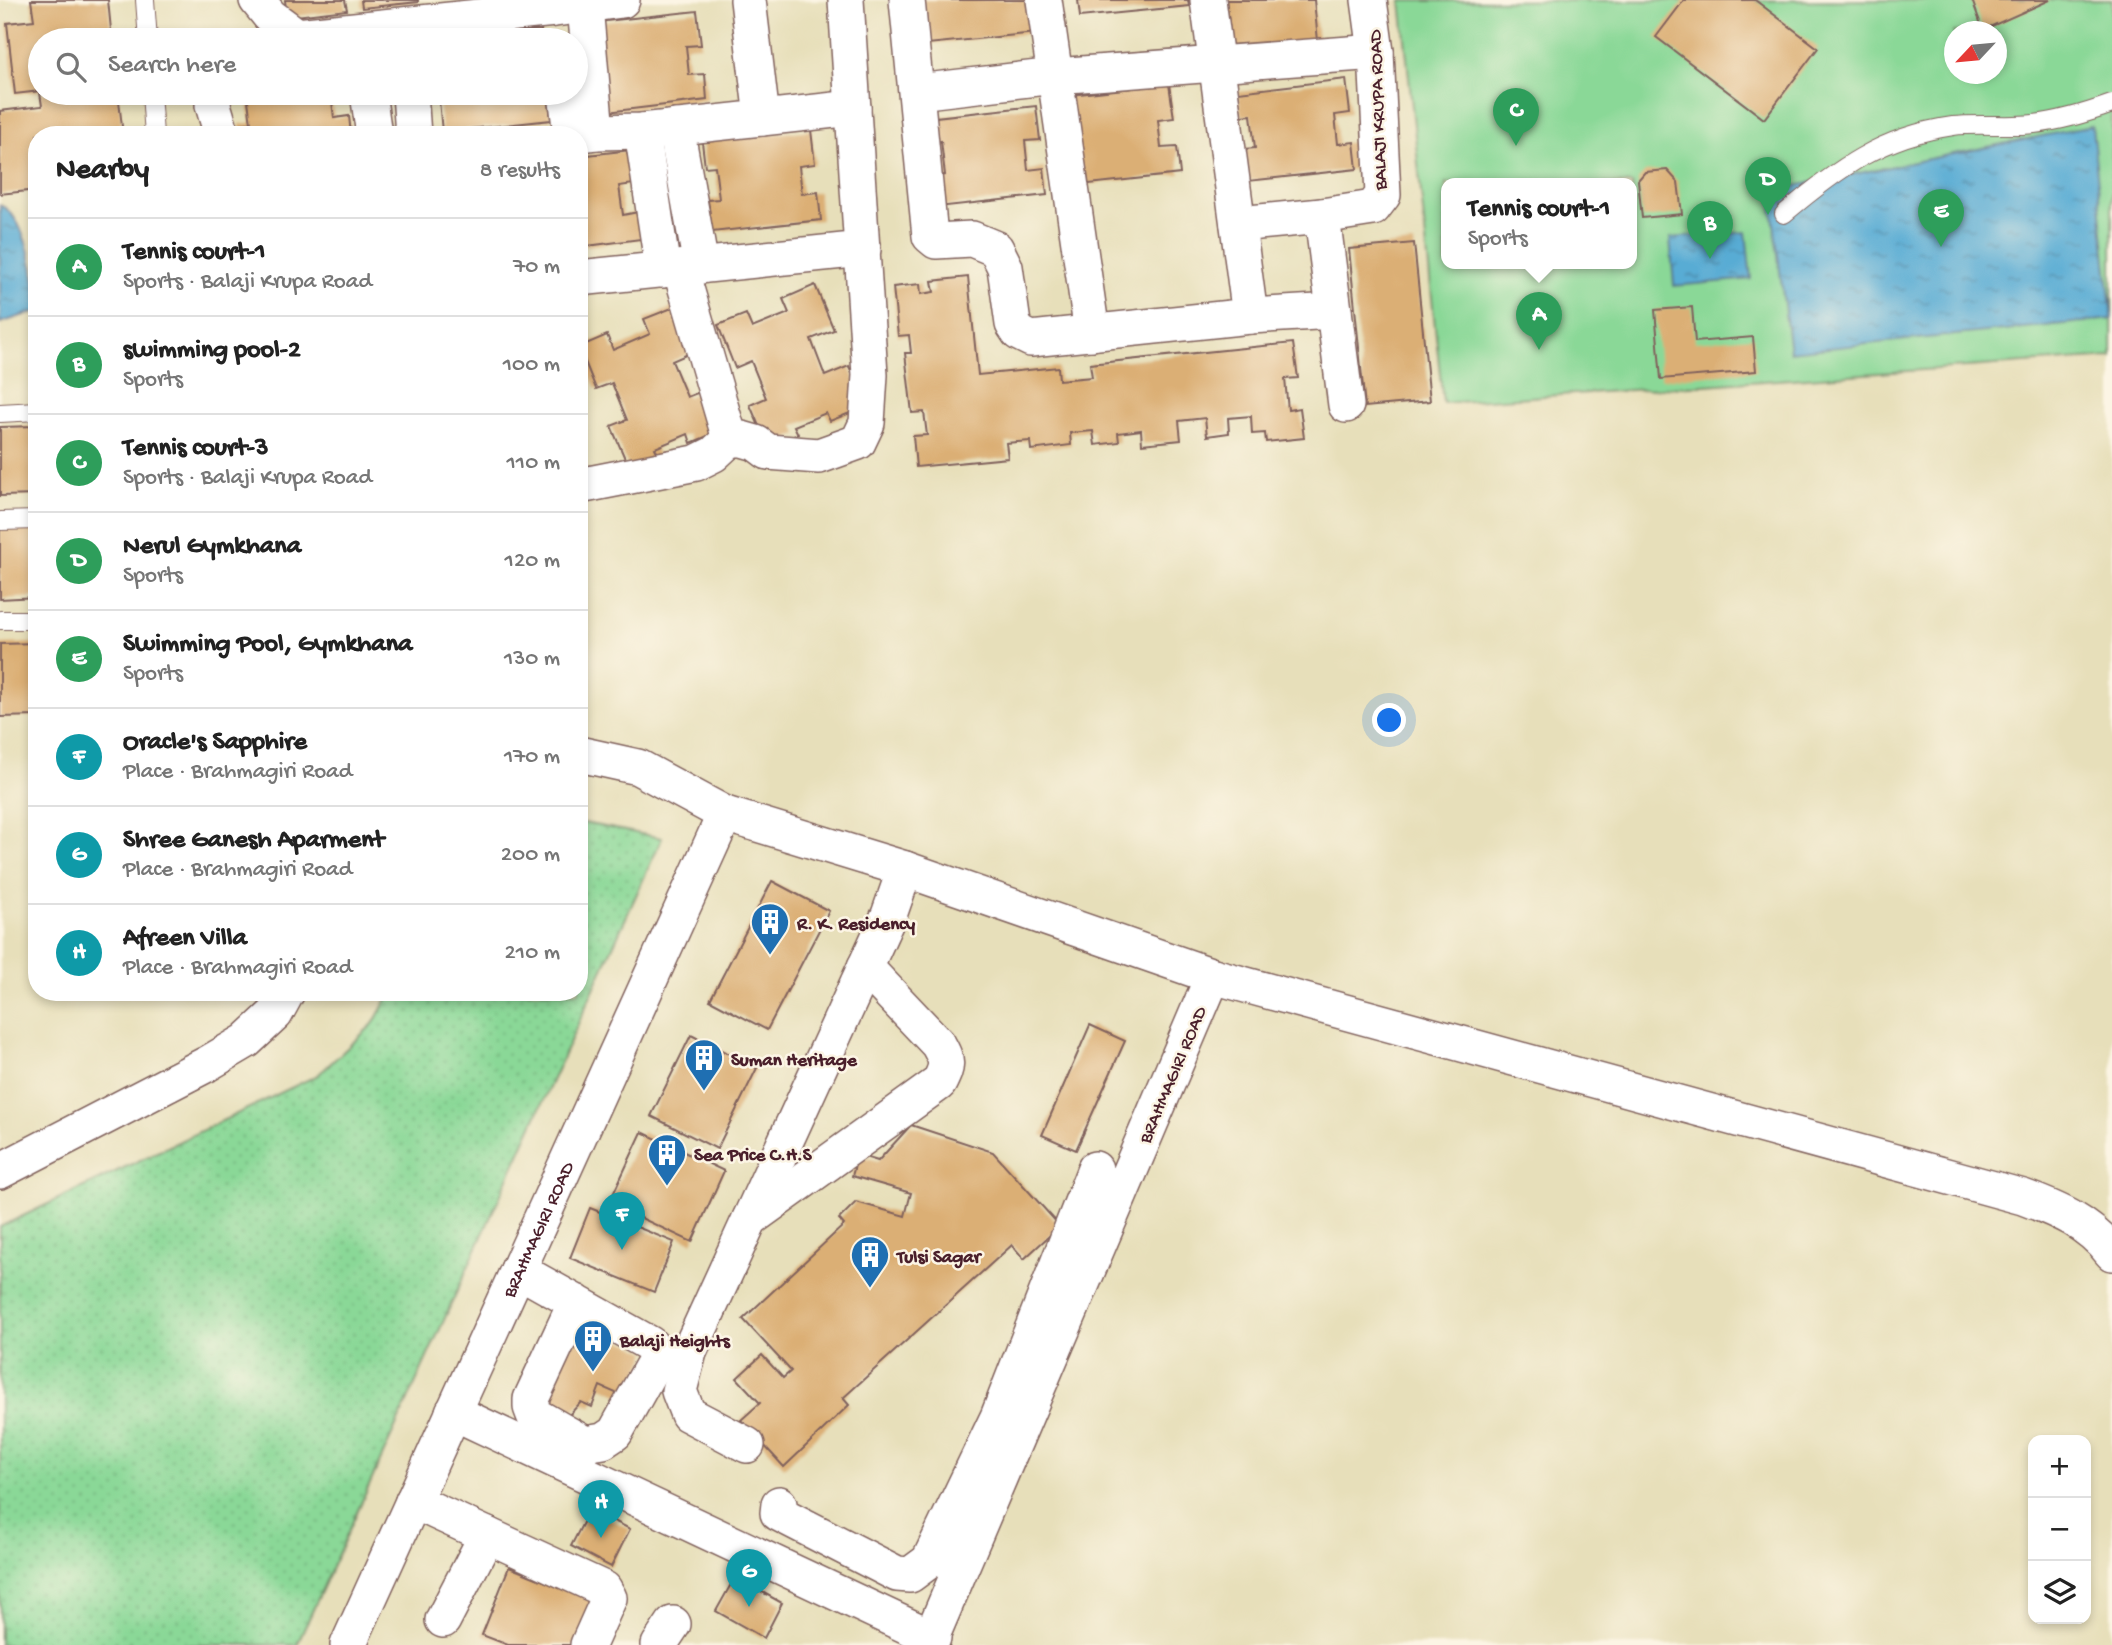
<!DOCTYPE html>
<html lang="en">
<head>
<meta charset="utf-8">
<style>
	:root { --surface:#fff; --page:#f6f6f6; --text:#222; --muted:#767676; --line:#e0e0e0; --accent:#1f6fb2 }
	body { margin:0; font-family:"Gochi Hand",sans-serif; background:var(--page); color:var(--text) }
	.controls { position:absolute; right:21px; bottom:21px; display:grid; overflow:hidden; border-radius:14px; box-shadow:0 4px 10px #0003 }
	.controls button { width:63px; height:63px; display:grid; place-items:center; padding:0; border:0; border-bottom:2px solid var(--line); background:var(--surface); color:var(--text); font:35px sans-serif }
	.compass { position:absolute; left:1944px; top:21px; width:63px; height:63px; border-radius:50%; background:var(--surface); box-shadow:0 4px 10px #0003; rotate:244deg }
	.you { position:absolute; left:1390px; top:721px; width:24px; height:24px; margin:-18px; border:5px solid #fff; border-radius:50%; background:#1a73e8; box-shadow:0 0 0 10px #1a73e833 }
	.badge { display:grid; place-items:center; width:46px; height:46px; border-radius:50%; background:var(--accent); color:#fff; font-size:23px; font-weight:700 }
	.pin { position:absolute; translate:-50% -58px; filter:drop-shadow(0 2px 4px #0008) }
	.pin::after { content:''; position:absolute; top:37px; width:24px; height:21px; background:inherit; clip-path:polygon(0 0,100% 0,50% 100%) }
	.popup { position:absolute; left:1441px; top:178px; width:196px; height:91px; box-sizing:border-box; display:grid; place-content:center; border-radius:14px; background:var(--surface); filter:drop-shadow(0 2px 5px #0005); font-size:23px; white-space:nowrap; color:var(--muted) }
	.popup b { font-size:26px; color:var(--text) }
	.popup::after { content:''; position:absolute; left:50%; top:100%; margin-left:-14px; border:14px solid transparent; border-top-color:var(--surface) }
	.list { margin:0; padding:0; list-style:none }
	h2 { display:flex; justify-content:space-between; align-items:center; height:91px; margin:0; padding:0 28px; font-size:30px }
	h2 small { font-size:23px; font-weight:400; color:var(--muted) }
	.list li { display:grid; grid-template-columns:46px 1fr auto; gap:21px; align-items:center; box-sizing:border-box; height:98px; padding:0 28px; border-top:2px solid var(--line) }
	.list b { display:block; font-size:26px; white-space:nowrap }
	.list p { margin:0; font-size:23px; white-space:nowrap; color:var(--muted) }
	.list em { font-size:23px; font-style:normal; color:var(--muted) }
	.icon { flex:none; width:38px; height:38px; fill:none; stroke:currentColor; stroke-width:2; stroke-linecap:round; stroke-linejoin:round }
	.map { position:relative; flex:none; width:2112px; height:1645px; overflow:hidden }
	.search { position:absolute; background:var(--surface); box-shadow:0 4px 10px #0003; left:28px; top:28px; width:560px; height:77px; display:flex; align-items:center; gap:18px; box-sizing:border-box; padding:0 24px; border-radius:38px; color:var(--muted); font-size:26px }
	.panel { position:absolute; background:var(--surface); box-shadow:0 4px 10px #0003; left:28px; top:126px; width:560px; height:875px; border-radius:28px }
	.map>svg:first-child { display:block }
	.grass { fill:url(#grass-dots); stroke:#6a7c61; stroke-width:2 }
	.garden { fill:#8ad897; stroke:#6a7c61; stroke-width:2; fill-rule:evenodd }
	.water { fill:url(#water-ripples); stroke:#526680; stroke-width:2 }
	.building { fill:#dbaf74 }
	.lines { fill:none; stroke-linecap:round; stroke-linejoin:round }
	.lane-casing { stroke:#81625d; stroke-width:20 }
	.street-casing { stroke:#81625d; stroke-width:38 }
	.lane { stroke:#fff; stroke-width:18 }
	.street { stroke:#fff; stroke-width:35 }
	.labels { text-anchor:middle; stroke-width:5; stroke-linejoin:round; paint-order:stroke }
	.street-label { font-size:19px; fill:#4a1f2b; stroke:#fcf5e5 }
	.poi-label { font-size:19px; font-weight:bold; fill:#4a1f2b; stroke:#fcf5e5; text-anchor:start }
</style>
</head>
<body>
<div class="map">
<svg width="2112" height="1645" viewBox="0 0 2112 1645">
	<defs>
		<pattern id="grass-dots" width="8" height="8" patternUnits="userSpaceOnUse" patternTransform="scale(1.75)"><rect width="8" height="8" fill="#8ad897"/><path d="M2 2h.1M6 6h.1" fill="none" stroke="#79b982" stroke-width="1.8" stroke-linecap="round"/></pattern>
		<pattern id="water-ripples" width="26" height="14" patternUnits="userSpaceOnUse" patternTransform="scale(1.75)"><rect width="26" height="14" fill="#59acd4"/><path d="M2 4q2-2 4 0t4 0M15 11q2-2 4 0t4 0" fill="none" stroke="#4c8bac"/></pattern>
	</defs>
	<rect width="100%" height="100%" fill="#fcf5e5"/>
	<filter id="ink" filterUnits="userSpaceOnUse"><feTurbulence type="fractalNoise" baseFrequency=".0143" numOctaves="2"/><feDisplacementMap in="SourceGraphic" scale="14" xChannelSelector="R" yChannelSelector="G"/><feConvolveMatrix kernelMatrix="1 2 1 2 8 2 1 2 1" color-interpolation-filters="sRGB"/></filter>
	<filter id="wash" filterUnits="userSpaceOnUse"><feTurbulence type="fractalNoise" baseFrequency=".00686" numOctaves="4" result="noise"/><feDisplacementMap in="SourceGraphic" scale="28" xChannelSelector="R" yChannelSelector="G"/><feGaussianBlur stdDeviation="1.57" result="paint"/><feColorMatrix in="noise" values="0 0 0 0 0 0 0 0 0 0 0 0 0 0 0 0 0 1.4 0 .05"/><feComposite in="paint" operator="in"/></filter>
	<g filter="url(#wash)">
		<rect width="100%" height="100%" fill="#e7dfba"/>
		<polygon class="grass" points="584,823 662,838 297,1645 0,1645 0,1227 318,1075 373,1024 391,992 579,992 579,825"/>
		<path class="garden" d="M2112,0V357L1443,403L1401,1ZM1954,32H1996V74H1954ZM1446,184H1632V264H1446Z"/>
		<g class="water">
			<polygon points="2092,126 2112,319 1790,352 1770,191"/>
			<path d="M0,205C28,218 37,283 37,311L0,323Z"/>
			<polygon points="1746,232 1751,279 1674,286 1670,238"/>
		</g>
		<g id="blocks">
			<g class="building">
				<polygon points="31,0 108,0 112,40 40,40 40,91 15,94 7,23 34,20"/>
				<polygon points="285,0 345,0 347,10 287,17"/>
				<polygon points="361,0 418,0 418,2 362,8"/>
				<polygon points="923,0 1032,0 1036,33 928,44"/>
				<polygon points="1078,0 1188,0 1189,6 1080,17"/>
				<polygon points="1226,0 1314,0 1318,41 1232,50"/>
				<polygon points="1684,0 1755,0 1818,48 1764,119 1656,37"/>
				<polygon points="1972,0 2050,0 1983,30"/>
				<polygon points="697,11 701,45 686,46 689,75 705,74 707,100 599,113 588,23"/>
				<polygon points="541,30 542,40 464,40 464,38"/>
				<polygon points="1346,79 1350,113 1335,115 1338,144 1354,142 1357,169 1248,181 1245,149 1255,148 1251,115 1241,116 1238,92"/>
				<polygon points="1169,84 1174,118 1158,120 1161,148 1177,147 1180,174 1071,186 1061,96"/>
				<polygon points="40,93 118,93 123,135 37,135 37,190 0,194 0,111 42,106"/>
				<polygon points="247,93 331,93 334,118 349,116 351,135 241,135 240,124 251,123"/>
				<polygon points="448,93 533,93 533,95 548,93 551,120 442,132 439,100 449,99"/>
				<polygon points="1036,106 1040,140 1025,141 1028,170 1044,168 1047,195 938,207 935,176 945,175 941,141 931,143 927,118"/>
				<polygon points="811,130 815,164 799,166 802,194 818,192 821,220 712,232 708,200 719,199 715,166 705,167 702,142"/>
				<polygon points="631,150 634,184 619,186 623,215 638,212 641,239 579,247 579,156"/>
				<polygon points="1667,170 1678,182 1682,214 1642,218 1638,180 1645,172"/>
				<polygon points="1414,243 1430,401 1365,407 1349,249"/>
				<polygon points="968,277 978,375 1058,367 1059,380 1092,377 1090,364 1293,343 1298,378 1285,379 1288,410 1300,408 1304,438 1266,442 1265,433 1252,434 1251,416 1228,418 1229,433 1207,436 1205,418 1179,421 1181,440 1142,444 1141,430 1118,433 1119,442 1095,445 1093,431 1070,433 1071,445 1031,450 1030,441 1006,443 1008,458 916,467 913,436 927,435 924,412 912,413 905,353 911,353 909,335 898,336 893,287 920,284 921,294 934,292 932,281"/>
				<polygon points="815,285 834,330 811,339 825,376 849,366 865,407 830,421 826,413 794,426 798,434 768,447 750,405 766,398 751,361 735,368 718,325 746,314 752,328 789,313 783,299"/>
				<polygon points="677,306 695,351 672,361 687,397 710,388 727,428 691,443 688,434 655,448 659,456 629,468 611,426 627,420 612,383 596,389 579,347 607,335 613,350 650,334 644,319"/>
				<polygon points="1692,307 1695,342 1753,337 1756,371 1661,379 1655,310"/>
				<polygon points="37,426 37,495 0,496 0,427"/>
				<polygon points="37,528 37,597 0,599 0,529"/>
				<polygon points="37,643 37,716 0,717 0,644"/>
				<polygon points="772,881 829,911 767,1030 710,1000"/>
				<polygon points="1090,1025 1125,1041 1076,1150 1042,1135"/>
				<polygon points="691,1035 757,1068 717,1149 651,1116"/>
				<polygon points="911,1125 993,1152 1060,1226 1024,1259 1012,1245 843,1398 849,1405 784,1467 741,1420 760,1403 737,1378 762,1355 783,1378 791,1371 743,1319 844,1225 839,1219 856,1202 905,1216 911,1193 852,1176 858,1155 878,1161"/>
				<polygon points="642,1132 724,1171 692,1242 609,1203"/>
				<polygon points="590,1208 674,1242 654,1292 570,1258"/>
				<polygon points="584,1324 647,1352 627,1398 600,1386 592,1407 581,1402 569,1415 536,1401"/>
				<polygon points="590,1509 630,1529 611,1567 571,1546"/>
				<polygon points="509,1567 594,1601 577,1645 508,1645 482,1635"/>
				<polygon points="735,1577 782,1603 764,1638 716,1611"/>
			</g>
		</g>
	</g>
	<g filter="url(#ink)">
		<use href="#blocks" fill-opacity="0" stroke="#81625d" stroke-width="2"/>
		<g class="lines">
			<g class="lane-casing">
				<g id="lane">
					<polyline points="145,0 148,40"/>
					<polyline points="151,93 154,135"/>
					<path d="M1784,214C1837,169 1882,136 1953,126C1980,123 2007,127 2034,124C2061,121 2087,113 2112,104"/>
					<polyline points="0,413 37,411"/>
					<polyline points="1,521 37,520"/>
					<polyline points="0,620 37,620"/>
				</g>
			</g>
			<g class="street-casing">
				<g id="street">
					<polyline points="257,0 270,16 297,36"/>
					<polyline points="748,0 762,118"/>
					<polyline points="907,0 930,236 936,241 972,239 996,249 1005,267 1013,324 1019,333 1031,339 1250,316 1208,0"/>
					<polyline points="1044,0 1092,333"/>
					<polyline points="281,40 297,36 555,9 622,0"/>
					<polyline points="917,92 1055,76 1376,52"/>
					<polyline points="214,93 213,105 222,135"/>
					<polyline points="368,93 374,135"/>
					<polyline points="410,93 413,135"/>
					<polyline points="566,93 571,135"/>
					<polyline points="676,127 701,266"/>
					<polyline points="642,131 663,270"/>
					<polyline points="596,132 642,131 853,108"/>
					<polyline points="576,135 596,132 585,6"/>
					<polyline points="1322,216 1346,405"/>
					<polyline points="1238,224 1322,216 1373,208 1383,195 1376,52 1369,0"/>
					<polyline points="680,268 730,439"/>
					<polyline points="579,278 863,249"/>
					<polyline points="1250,316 1334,311"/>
					<polyline points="579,486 696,463 714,454 730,439 742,439 756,443 768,452 819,456 858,442 867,423 870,375 846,0"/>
					<polyline points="579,754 638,767 725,814 905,869 1213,976 928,1645"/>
					<path d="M1213,976L2023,1197C2058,1210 2089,1223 2112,1253"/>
					<polyline points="0,1171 207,1064 246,1041 275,1014 287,992"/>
					<path d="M750,1219L939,1083C948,1065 948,1062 938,1044L865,967"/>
					<polyline points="518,1270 650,1344 658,1356 615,1433 603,1441 585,1444 534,1415 531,1407 531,1399 576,1302"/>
					<polyline points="453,1412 933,1638"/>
					<polyline points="747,1445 688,1414 679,1391 689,1352 889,915 905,869"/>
					<polyline points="413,1501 604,1589 609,1598 588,1645"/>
					<polyline points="779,1504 778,1513 897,1574 910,1575 929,1561 998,1417 1095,1169"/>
					<polyline points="443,1620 487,1535"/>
					<path id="s1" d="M348,1645L725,814"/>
					<polyline points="659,1645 673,1624"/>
				</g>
			</g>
			<use href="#lane" class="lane"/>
			<use href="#street" class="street"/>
		</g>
	</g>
	<defs>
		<g id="building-pin" transform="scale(2.0125)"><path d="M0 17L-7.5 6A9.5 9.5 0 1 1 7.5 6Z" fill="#1f6fb2" stroke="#fcf5e5"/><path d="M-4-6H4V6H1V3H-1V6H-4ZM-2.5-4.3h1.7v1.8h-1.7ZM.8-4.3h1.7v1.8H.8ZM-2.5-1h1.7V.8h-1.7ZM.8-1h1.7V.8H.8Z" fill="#fff"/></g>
	</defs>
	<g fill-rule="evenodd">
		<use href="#building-pin" x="770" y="922"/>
		<use href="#building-pin" x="704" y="1058"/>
		<use href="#building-pin" x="667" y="1153"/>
		<use href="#building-pin" x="870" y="1255"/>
		<use href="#building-pin" x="593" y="1339"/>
	</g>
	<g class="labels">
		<g class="street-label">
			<text transform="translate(1376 110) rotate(-92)" y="7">BALAJI KRUPA ROAD</text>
			<text transform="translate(1171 1074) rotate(-67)" y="7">BRAHMAGIRI ROAD</text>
			<text dy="7" stroke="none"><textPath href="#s1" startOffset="457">BRAHMAGIRI ROAD</textPath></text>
		</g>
		<g class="poi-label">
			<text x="797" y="929">R. K. Residency</text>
			<text x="731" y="1065">Suman Heritage</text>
			<text x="694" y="1160">Sea Price C.H.S</text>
			<text x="897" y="1262">Tulsi Sagar</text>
			<text x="620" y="1346">Balaji Heights</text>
		</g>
	</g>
</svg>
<div class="controls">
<button>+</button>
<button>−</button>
<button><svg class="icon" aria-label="layers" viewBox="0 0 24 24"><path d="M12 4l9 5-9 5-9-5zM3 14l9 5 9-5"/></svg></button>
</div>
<svg class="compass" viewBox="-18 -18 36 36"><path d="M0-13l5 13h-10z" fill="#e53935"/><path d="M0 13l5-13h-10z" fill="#767676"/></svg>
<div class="you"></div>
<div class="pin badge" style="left:1539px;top:350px;background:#2e9e5b">A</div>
<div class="popup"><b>Tennis court-1</b>Sports</div>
<div class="pin badge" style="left:1710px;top:259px;background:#2e9e5b">B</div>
<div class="pin badge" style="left:1516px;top:146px;background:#2e9e5b">C</div>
<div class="pin badge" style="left:1768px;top:215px;background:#2e9e5b">D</div>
<div class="pin badge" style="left:1941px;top:247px;background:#2e9e5b">E</div>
<div class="pin badge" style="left:622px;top:1250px;background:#0f9aa8">F</div>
<div class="pin badge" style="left:749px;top:1607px;background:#0f9aa8">G</div>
<div class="pin badge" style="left:601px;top:1538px;background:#0f9aa8">H</div>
<div class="search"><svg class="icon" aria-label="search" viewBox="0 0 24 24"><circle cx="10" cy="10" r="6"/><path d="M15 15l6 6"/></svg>Search here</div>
<section class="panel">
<h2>Nearby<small>8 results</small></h2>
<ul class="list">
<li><span class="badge" style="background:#2e9e5b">A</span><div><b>Tennis court-1</b><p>Sports · Balaji Krupa Road</p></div><em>70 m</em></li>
<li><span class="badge" style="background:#2e9e5b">B</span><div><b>swimming pool-2</b><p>Sports</p></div><em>100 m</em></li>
<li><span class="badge" style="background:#2e9e5b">C</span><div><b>Tennis court-3</b><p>Sports · Balaji Krupa Road</p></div><em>110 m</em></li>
<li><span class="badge" style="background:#2e9e5b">D</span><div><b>Nerul Gymkhana</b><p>Sports</p></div><em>120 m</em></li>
<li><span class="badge" style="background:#2e9e5b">E</span><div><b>Swimming Pool, Gymkhana</b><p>Sports</p></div><em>130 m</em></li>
<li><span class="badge" style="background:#0f9aa8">F</span><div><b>Oracle's Sapphire</b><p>Place · Brahmagiri Road</p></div><em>170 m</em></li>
<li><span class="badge" style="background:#0f9aa8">G</span><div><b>Shree Ganesh Aparment</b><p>Place · Brahmagiri Road</p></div><em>200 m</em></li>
<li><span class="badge" style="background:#0f9aa8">H</span><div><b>Afreen Villa</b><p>Place · Brahmagiri Road</p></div><em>210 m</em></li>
</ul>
</section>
</div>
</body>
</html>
